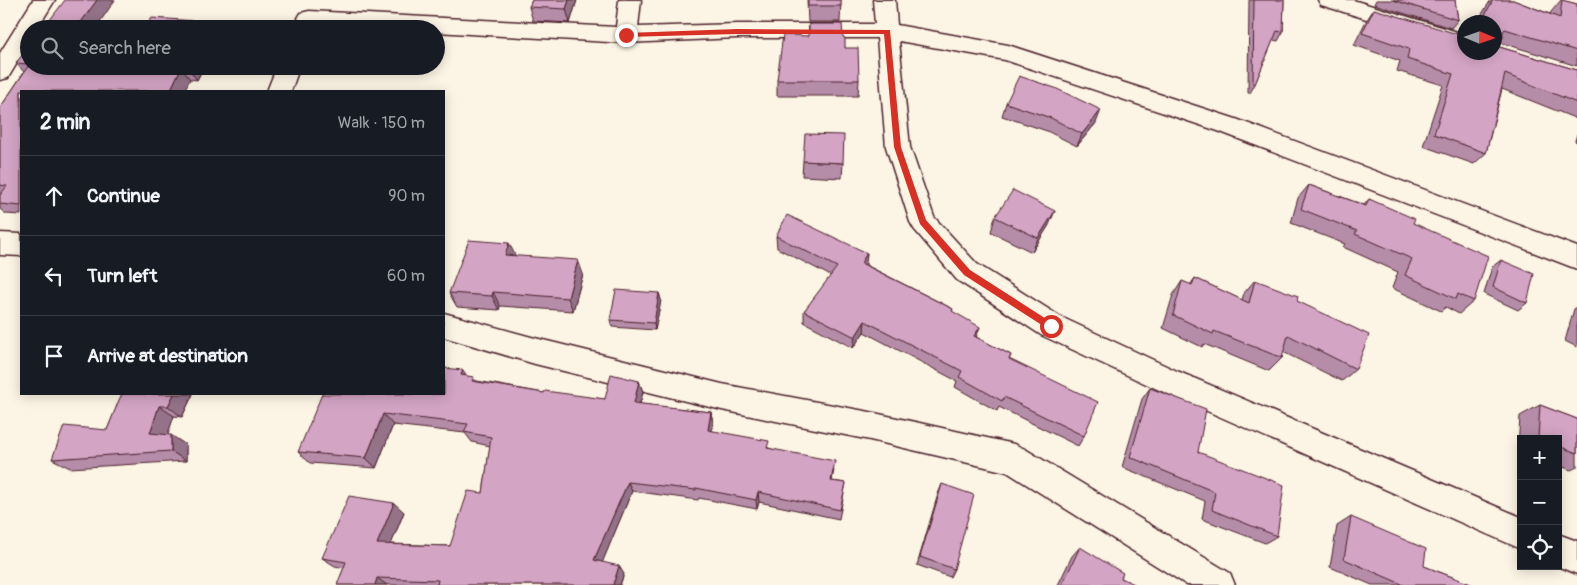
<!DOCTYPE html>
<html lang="en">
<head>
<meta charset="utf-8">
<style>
	:root { --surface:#171b24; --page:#20242c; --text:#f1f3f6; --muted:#9ea1a6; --line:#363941 }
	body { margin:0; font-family:Pangolin,sans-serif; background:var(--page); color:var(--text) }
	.controls { position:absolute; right:15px; bottom:15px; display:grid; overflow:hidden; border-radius:0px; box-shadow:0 2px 12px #0003 }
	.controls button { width:45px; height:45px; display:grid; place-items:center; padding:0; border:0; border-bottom:1px solid var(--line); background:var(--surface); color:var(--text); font:25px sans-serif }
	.compass { position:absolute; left:1457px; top:15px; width:45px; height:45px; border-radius:50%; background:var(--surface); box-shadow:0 2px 12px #0003; rotate:92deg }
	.stop { position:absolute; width:15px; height:15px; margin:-11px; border:4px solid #d93025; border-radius:50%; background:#fff }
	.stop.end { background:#d93025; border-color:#fff; box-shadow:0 1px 5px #0008 }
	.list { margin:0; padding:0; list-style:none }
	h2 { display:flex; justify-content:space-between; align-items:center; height:65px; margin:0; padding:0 20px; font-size:21px }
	h2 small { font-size:16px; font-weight:400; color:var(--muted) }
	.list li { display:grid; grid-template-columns:32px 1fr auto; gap:15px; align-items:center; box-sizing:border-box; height:80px; padding:0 20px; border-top:1px solid var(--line) }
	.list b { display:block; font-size:19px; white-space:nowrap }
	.list em { font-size:16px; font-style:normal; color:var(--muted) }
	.icon { flex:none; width:28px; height:28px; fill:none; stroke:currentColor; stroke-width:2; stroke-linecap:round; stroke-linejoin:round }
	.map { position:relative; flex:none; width:1577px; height:585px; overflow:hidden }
	.search { position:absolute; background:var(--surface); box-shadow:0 2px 12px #0003; left:20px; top:20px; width:425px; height:55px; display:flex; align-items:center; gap:12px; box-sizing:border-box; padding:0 18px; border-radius:28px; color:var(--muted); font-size:19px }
	.panel { position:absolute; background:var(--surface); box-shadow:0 2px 12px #0003; left:20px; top:90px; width:425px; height:305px; border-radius:0px }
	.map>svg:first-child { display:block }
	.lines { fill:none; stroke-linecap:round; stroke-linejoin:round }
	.street-casing { stroke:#4a1f2b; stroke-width:3 }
	.street { fill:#fcf5e5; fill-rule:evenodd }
	.wall { fill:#b58da9; stroke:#4a1f2b }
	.shaded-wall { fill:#947389; stroke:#4a1f2b }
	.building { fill:#d3a4c4; stroke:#4a1f2b }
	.route { fill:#d93025 }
</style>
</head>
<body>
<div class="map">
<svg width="1577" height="585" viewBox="0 0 1577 585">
	<rect width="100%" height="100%" fill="#fcf5e5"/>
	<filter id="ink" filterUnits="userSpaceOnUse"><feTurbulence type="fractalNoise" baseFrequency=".02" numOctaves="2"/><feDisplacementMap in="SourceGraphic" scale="10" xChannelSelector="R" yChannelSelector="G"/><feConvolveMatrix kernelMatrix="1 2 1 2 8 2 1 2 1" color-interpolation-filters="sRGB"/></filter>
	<g filter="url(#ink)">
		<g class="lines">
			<g class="street-casing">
				<g id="street">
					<polygon points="33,0 55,0 37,29 29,29 29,43 8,78 0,80 0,53"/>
					<polygon points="619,0 641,0 638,27 737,24 875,24 873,0 895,0 897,25 1008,45 1236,119 1577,247 1577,269 1218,131 1005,60 899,41 910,147 934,217 977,264 1061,317 1177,371 1521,517 1521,549 1157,389 1041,335 957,280 914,229 910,222 886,147 877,38 737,38 626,43 436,32 436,29 373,29 309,25 301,23 298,18 301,13 309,11 616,27"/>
					<polygon points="1318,0 1353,0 1464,34 1464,49 1321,5"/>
					<polygon points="277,66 300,66 291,91 267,91"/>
					<polygon points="0,233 21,234 21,256 0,255"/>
					<polygon points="444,313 535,338 722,384 870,412 1014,444 1025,449 1230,573 1235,585 1187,585 1007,472 870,440 722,410 535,364 444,337"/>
					<polygon points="1558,534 1577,541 1577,574 1557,566"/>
				</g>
			</g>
			<use href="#street" class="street"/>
		</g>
		<g class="wall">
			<polygon points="532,0 577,0 570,23 533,21 529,7"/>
			<polygon points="807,0 841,0 840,22 808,22"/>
			<polygon points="1249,0 1284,0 1283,32 1278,41 1273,40 1255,84 1250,93 1248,93"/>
			<polygon points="1376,0 1455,0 1458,20 1451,28 1374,4"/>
			<polygon points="1491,0 1513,0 1550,14 1551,12 1561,0 1577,4 1577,66 1499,42 1496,46 1577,70 1577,119 1502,89 1486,153 1474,164 1423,146 1443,85 1397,71 1400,61 1354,45 1366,21 1374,9 1464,52 1494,52 1494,22 1477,22 1487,6"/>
			<polygon points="809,24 843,37 845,48 859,80 858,96 777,96 777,80 808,36"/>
			<polygon points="29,47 29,66 204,66 197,80 190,79 21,91 21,215 6,214 0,209 0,108 24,72 16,63"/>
			<polygon points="1006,103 1096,123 1077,146 1047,131 1002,116"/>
			<polygon points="1577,134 1577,142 1575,141"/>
			<polygon points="803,161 843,163 842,178 802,176"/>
			<polygon points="1309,185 1364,205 1369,199 1413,223 1474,301 1459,314 1446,307 1441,311 1392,288 1398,272 1343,247 1345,244 1291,223 1298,198"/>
			<polygon points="995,217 1049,225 1032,252 991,232"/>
			<polygon points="776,236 866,265 953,309 952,312 976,337 1011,355 1009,360 1084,436 1078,446 999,407 997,411 955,387 957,381 864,332 853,348 804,322 804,311 831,276 777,248"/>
			<polygon points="515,256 583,274 573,311 500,306 499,310 457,307 449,293"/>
			<polygon points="1501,260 1527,303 1518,310 1484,294 1492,267"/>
			<polygon points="1195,278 1242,300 1244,293 1255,280 1297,301 1356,369 1342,381 1283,352 1282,358 1269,371 1204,344 1202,347 1163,328 1173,295 1182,281 1190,285"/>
			<polygon points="659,293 661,300 655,330 612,327 610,320"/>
			<polygon points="1577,307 1577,347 1565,341 1574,309"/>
			<polygon points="467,376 477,381 544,393 605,399 639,381 643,392 640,404 711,412 713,423 712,431 769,448 834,470 832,481 846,483 839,519 759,502 757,509 699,498 698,500 632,491 602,562 624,574 620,585 337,585 344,568 335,566 322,558 404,512 391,544 450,546 483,493 490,446 472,442 465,433 393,425 376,468 310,463 298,452"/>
			<polygon points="1150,388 1198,452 1277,536 1265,543 1202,519 1205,501 1122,467 1142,399"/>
			<polygon points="122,394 193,394 182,417 174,416 167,434 186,445 186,461 70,468 52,459 107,430"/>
			<polygon points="1540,405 1577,419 1577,467 1571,470 1558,465 1558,439 1521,439 1521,450 1518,449 1520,416"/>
			<polygon points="942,484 954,569 950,577 917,565 938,494"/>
			<polygon points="1351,517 1424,566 1473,585 1372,585 1330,567 1337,526"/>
			<polygon points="1080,547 1121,578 1136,585 1058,585 1072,556"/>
		</g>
		<g class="shaded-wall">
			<polygon points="97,0 115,0 95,29 76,29"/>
			<polygon points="569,0 577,0 570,23 566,9"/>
			<polygon points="213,22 218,29 209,29"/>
			<polygon points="189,66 204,66 197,80 188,68"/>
			<polygon points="181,68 190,79 184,91 170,91"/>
			<polygon points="1101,110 1096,123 1077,146 1082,134"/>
			<polygon points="1055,211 1049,225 1032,252 1038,238"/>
			<polygon points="509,243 516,257 505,255"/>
			<polygon points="867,253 866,265 859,274 861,263"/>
			<polygon points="578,260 583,274 573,311 568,298"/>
			<polygon points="493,292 500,306 499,310 492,296"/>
			<polygon points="659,293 661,300 655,330 654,323"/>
			<polygon points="865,321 864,332 853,348 855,337"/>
			<polygon points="980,327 976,338 974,336"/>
			<polygon points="463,370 471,382 461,375"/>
			<polygon points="639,381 643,392 637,414 634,403"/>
			<polygon points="174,394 193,394 182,417 168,406"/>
			<polygon points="159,406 174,416 165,443 150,433"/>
			<polygon points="711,412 713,423 710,440 708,430"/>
			<polygon points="383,414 393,425 376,468 366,458"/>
			<polygon points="171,435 186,445 186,461 171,451"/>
			<polygon points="628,482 632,491 600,568 594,560"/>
			<polygon points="758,492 759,502 757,509 756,500"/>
			<polygon points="394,503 404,512 388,552 377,544"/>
			<polygon points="619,566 624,574 620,585 613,585"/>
			<polygon points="377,578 387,585 375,585"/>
		</g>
		<g class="building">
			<polygon points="65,0 97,0 76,29 43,29"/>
			<polygon points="532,0 569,0 566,9 529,7"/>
			<rect x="808" y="0" width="33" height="6"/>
			<polygon points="1254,0 1284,0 1283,32 1277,31 1255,84 1253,84"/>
			<polygon points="1393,0 1455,0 1458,20"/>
			<polygon points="1493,0 1513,0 1560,18 1562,0 1577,4 1577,51 1505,29 1503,31 1503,38 1494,39 1494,22 1481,22"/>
			<polygon points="1374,9 1464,36 1464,52 1494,52 1494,43 1496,46 1577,70 1577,103 1505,74 1486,153 1434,134 1453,74 1407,59 1409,49 1362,33"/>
			<polygon points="152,18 213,22 209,29 143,29"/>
			<polygon points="809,24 842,24 843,37 845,38 845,48 858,48 859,80 777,80 783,35 809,36"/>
			<polygon points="29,47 29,64 16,63"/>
			<polygon points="29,65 29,66 189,66 188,68 181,68 170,91 21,91 21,206 0,204 0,195 7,186 0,185 0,108"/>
			<polygon points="1019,76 1055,88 1101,110 1082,134 1051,118 1006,103"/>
			<polygon points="805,134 844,135 843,163 803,161"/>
			<polygon points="1309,185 1366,206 1369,199 1415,219 1413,223 1488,256 1474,301 1458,294 1456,299 1405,275 1412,259 1355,234 1357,231 1301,209"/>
			<polygon points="1013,190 1055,211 1038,238 995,217"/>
			<polygon points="787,215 867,253 861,263 953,309 952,311 980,327 974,336 1011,355 1009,359 1098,402 1084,436 1004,397 1002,401 959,377 962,371 865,321 855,337 804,311 837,267 776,236"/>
			<polygon points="469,240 509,243 505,255 578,260 568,298 493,292 492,296 449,293"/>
			<polygon points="1501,260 1534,274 1527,303 1493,287"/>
			<polygon points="1195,278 1249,303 1255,280 1298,296 1297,301 1369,335 1356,369 1288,335 1282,358 1214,331 1213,334 1173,315 1182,281 1192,285"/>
			<polygon points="616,290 659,293 654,323 610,320"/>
			<polygon points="444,368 463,370 461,375 474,377 472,381 544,393 545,391 605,399 611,374 639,381 634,403 711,412 708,430 769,441 767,448 835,461 831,481 846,483 840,510 758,492 756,500 696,488 696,490 628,482 594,560 619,566 613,585 437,585 438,580 377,578 375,585 337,585 346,562 322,558 349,496 394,503 377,544 450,546 468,491 483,493 491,437 464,432 468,424 383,414 366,458 298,452 322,394 444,394"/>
			<polygon points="1150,388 1206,409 1198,452 1284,485 1277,536 1212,510 1215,492 1130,457"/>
			<polygon points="122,394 174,394 168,406 159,406 150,433 171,435 171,451 52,459 64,426 107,430 119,400"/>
			<polygon points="1540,405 1577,419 1577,453 1558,446 1558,439 1540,439 1538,438"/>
			<polygon points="942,484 974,495 954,569 920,557"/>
			<polygon points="1351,517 1426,549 1424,566 1473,585 1404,585 1344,559"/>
			<polygon points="1080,547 1123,573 1121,578 1136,585 1062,585"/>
		</g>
	</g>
	<polygon class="route" points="737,29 890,30 901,147 926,220 970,270 1054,324 1054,329 1048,329 964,275 920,224 894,147 884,34 737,34 626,37 622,35 626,33"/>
</svg>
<div class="controls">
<button>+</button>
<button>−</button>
<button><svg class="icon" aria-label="locate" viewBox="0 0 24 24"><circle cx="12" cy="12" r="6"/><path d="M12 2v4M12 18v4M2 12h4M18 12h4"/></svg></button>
</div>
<svg class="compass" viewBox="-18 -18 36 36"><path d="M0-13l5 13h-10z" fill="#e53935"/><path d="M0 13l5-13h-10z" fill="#9ea1a6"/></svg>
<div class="stop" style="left:1051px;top:326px"></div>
<div class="stop end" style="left:626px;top:35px"></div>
<div class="search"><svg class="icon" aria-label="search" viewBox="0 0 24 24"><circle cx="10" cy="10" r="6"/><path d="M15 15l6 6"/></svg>Search here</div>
<section class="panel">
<h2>2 min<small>Walk · 150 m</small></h2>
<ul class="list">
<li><svg class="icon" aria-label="ahead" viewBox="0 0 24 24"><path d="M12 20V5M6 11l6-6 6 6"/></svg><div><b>Continue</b></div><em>90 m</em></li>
<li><svg class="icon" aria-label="left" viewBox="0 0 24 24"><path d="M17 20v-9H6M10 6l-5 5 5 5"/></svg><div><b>Turn left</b></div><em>60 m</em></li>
<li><svg class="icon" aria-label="arrive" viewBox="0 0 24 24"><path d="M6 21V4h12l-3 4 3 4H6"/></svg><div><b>Arrive at destination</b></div></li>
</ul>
</section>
</div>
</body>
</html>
